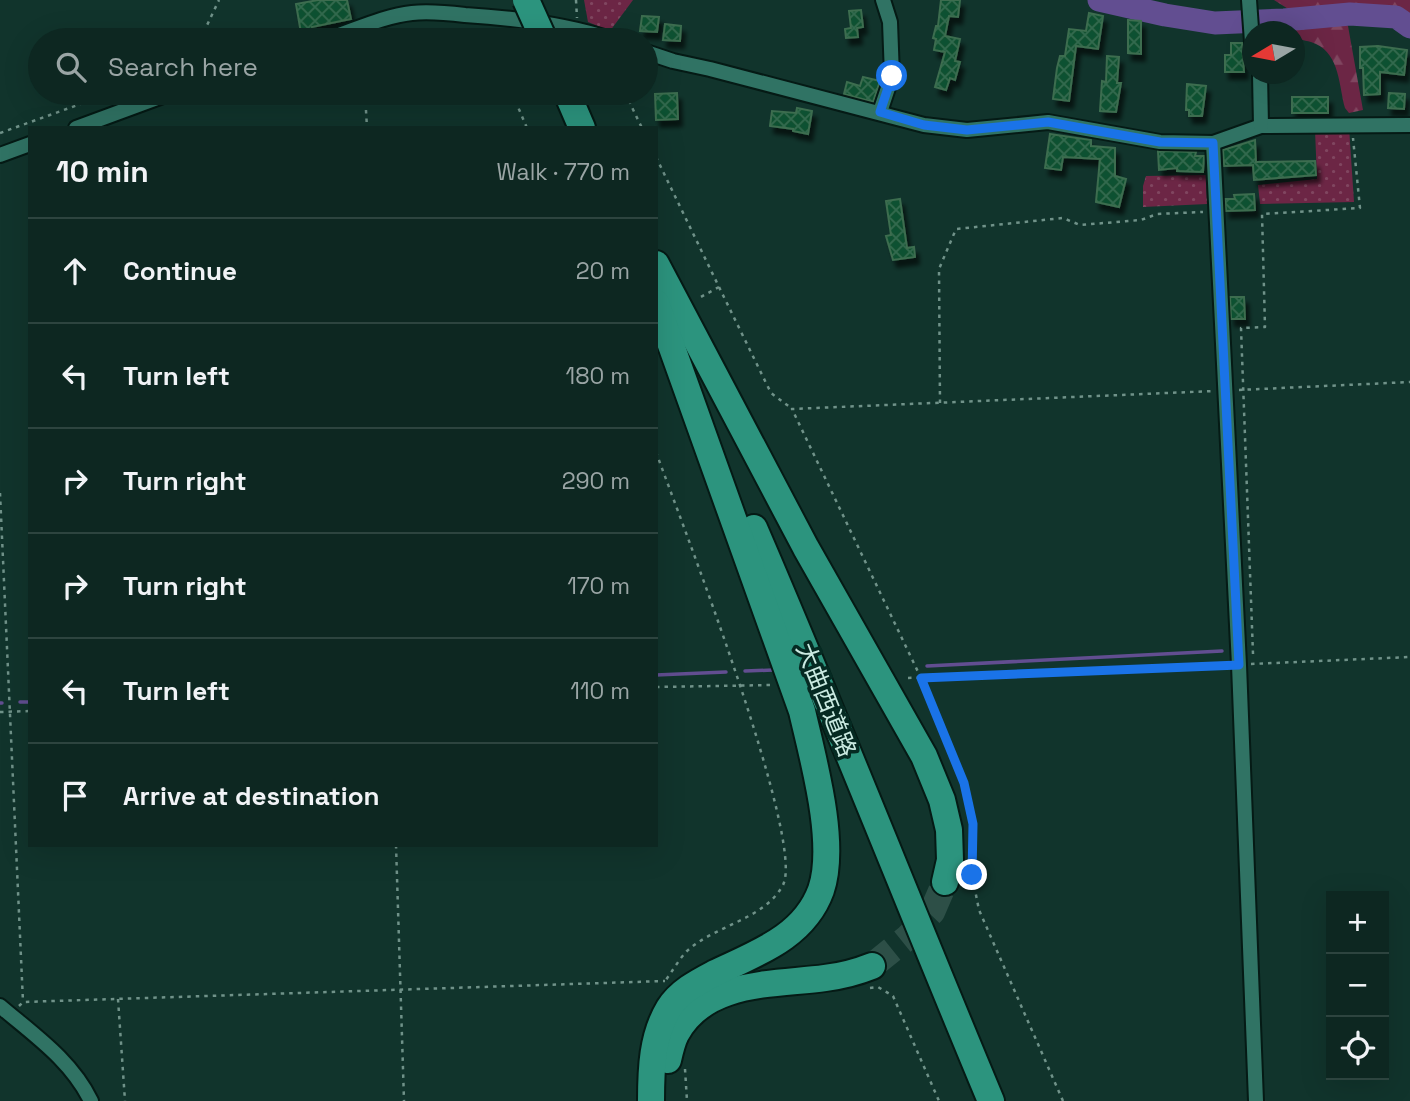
<!DOCTYPE html>
<html lang="en">
<head>
<meta charset="utf-8">
<style>
	:root { --surface:#0d2721; --page:#162f2a; --text:#f1f3f6; --muted:#9aa5a5; --line:#2d443f }
	body { margin:0; font-family:"Space Grotesk","Noto Sans JP",sans-serif; background:var(--page); color:var(--text) }
	.controls { position:absolute; right:21px; bottom:21px; display:grid; overflow:hidden; border-radius:0px; box-shadow:0 7px 28px #0002 }
	.controls button { width:63px; height:63px; display:grid; place-items:center; padding:0; border:0; border-bottom:2px solid var(--line); background:var(--surface); color:var(--text); font:35px sans-serif }
	.compass { position:absolute; left:1242px; top:21px; width:63px; height:63px; border-radius:50%; background:var(--surface); box-shadow:0 7px 28px #0002; rotate:260deg }
	.stop { position:absolute; width:21px; height:21px; margin:-16px; border:5px solid #1a73e8; border-radius:50%; background:#fff }
	.stop.end { background:#1a73e8; border-color:#fff; box-shadow:0 2px 7px #0008 }
	.list { margin:0; padding:0; list-style:none }
	h2 { display:flex; justify-content:space-between; align-items:center; height:91px; margin:0; padding:0 28px; font-size:30px }
	h2 small { font-size:23px; font-weight:400; color:var(--muted) }
	.list li { display:grid; grid-template-columns:46px 1fr auto; gap:21px; align-items:center; box-sizing:border-box; height:105px; padding:0 28px; border-top:2px solid var(--line) }
	.list b { display:block; font-size:26px; white-space:nowrap }
	.list em { font-size:23px; font-style:normal; color:var(--muted) }
	.icon { flex:none; width:38px; height:38px; fill:none; stroke:currentColor; stroke-width:2; stroke-linecap:round; stroke-linejoin:round }
	.map { position:relative; flex:none; width:1410px; height:1101px; overflow:hidden }
	.search { position:absolute; background:var(--surface); box-shadow:0 7px 28px #0002; left:28px; top:28px; width:630px; height:77px; display:flex; align-items:center; gap:18px; box-sizing:border-box; padding:0 24px; border-radius:38px; color:var(--muted); font-size:26px }
	.panel { position:absolute; background:var(--surface); box-shadow:0 7px 28px #0002; left:28px; top:126px; width:630px; height:721px; border-radius:0px }
	.map>svg:first-child { display:block }
	.grass { fill:url(#grass-dots) }
	.forest { fill:url(#forest-firs) }
	.lines { fill:none; stroke-linecap:round; stroke-linejoin:round }
	.stream { stroke:#624e91; stroke-width:3.5 }
	.river { stroke:#624e91; stroke-width:23 }
	.building { fill:url(#building-cross-hatch); stroke:#3c6d4f; stroke-width:2; filter:url(#shadow) }
	.motorway-tunnel { stroke:#2d4f47; stroke-width:26; stroke-dasharray:26 13; stroke-linecap:butt }
	.minor-casing { stroke:#051a15; stroke-width:18 }
	.motorway-casing { stroke:#051a15; stroke-width:30 }
	.path { stroke:#709289; stroke-width:2.5; stroke-dasharray:3.5 5; stroke-linecap:butt }
	.minor { stroke:#307364; stroke-width:14 }
	.motorway { stroke:#2c947e; stroke-width:26 }
	.motorway-bridge-casing { stroke:#051a15; stroke-width:30; stroke-linecap:butt }
	.motorway-bridge { stroke:#2c947e; stroke-width:26 }
	.route { stroke:#1a73e8; stroke-width:9 }
	.labels { text-anchor:middle; stroke-width:7; stroke-linejoin:round; paint-order:stroke }
	.street-label { font-size:24px; fill:#caeae1; stroke:#052a22 }
</style>
</head>
<body>
<div class="map">
<svg width="1410" height="1101" viewBox="0 0 1410 1101">
	<defs>
		<pattern id="grass-dots" width="8" height="8" patternUnits="userSpaceOnUse" patternTransform="scale(1.75)"><rect width="8" height="8" fill="#6c2645"/><path d="M2 2h.1M6 6h.1" fill="none" stroke="#804660" stroke-width="1.8" stroke-linecap="round"/></pattern>
		<pattern id="forest-firs" width="22" height="20" patternUnits="userSpaceOnUse" patternTransform="scale(1.75)"><rect width="22" height="20" fill="#6c2645"/><path d="M5 1l3.5 6h-7zM16 11l3.5 6h-7z" fill="#804660"/></pattern>
		<pattern id="building-cross-hatch" width="8" height="8" patternUnits="userSpaceOnUse" patternTransform="scale(1.75)"><rect width="8" height="8" fill="#115130"/><path d="M0 0l8 8M0 8l8-8" fill="none" stroke="#326a4e"/></pattern>
		<filter id="shadow"><feDropShadow dx="4" dy="7" stdDeviation="2" flood-color="#0009"/></filter>
	</defs>
	<rect width="100%" height="100%" fill="#11342c"/>
	<g class="grass">
		<polygon points="584,0 633,0 610,31 588,22"/>
		<polygon points="1349,127 1354,202 1260,204 1258,185 1317,179 1315,130"/>
		<polygon points="1206,175 1207,204 1143,207 1143,186 1146,176"/>
	</g>
	<g class="forest">
		<polygon points="1274,0 1410,0 1410,16 1406,18 1398,9 1377,6 1293,12"/>
		<path d="M1326,20L1342,21L1348,26L1363,110L1349,113L1345,108C1339,87 1340,55 1316,44C1310,41 1301,40 1295,38L1294,32L1283,31L1281,28L1300,23Z"/>
	</g>
	<g class="lines">
		<g class="stream">
			<polyline points="927,666 1222,651"/>
			<polyline points="745,671 773,670"/>
			<polyline points="656,675 726,672"/>
			<polyline points="20,702 30,702"/>
			<polyline points="0,703 2,703"/>
		</g>
		<polyline class="river" points="1099,0 1165,15 1215,23 1284,20 1350,14 1396,17 1410,27"/>
	</g>
	<g class="building">
		<polygon points="318,0 347,0 351,19 312,27 313,31 301,33 296,4"/>
		<polygon points="941,0 960,0 958,17 949,16 945,36 960,39 955,61 960,62 955,80 950,78 946,90 935,87 945,52 934,50 936,39 933,38 936,26 938,26"/>
		<polygon points="861,10 863,27 857,28 858,37 846,38 845,29 851,28 849,11"/>
		<polygon points="1089,13 1103,16 1098,49 1076,46 1069,101 1053,99 1057,68 1060,56 1065,56 1069,29 1086,31"/>
		<polygon points="642,16 659,17 657,32 640,31"/>
		<polygon points="1128,20 1141,21 1141,54 1128,53"/>
		<polygon points="665,24 681,26 680,41 663,40"/>
		<polygon points="1231,43 1242,43 1244,72 1225,72 1225,55 1231,55"/>
		<polygon points="1378,46 1407,50 1404,75 1380,72 1380,94 1364,95 1363,68 1360,68 1360,47"/>
		<polygon points="1107,56 1119,57 1117,83 1121,83 1116,112 1100,111 1102,81 1106,82"/>
		<polygon points="863,77 880,81 873,102 844,94 847,82 860,86"/>
		<polygon points="1187,84 1206,86 1202,116 1189,116 1189,110 1186,110"/>
		<polygon points="677,93 678,119 656,120 655,94"/>
		<polygon points="1389,93 1405,94 1404,109 1388,108"/>
		<rect x="1292" y="97" width="36" height="16"/>
		<polygon points="797,108 812,111 808,134 793,131 793,129 770,126 772,111 796,113"/>
		<polygon points="1050,134 1091,140 1091,146 1115,148 1115,176 1126,179 1119,207 1096,202 1100,159 1063,157 1061,170 1045,168"/>
		<polygon points="1255,140 1256,162 1315,161 1316,175 1254,180 1253,165 1224,166 1223,150"/>
		<polygon points="1158,151 1196,152 1195,156 1204,156 1203,172 1177,171 1177,168 1159,170"/>
		<polygon points="1254,194 1255,210 1226,211 1225,199 1235,199 1234,195"/>
		<polygon points="900,199 907,248 914,247 915,257 893,260 886,236 891,235 886,201"/>
		<polygon points="1230,297 1244,297 1245,319 1231,319"/>
	</g>
	<g class="lines">
		<polyline class="motorway-tunnel" points="872,966 908,937 932,912 945,882"/>
		<g class="minor-casing">
			<g id="minor">
				<polyline points="1249,0 1252,42"/>
				<path d="M325,40C353,31 383,16 412,13C429,11 448,13 465,15C514,18 566,24 613,40"/>
				<polyline points="646,52 673,61 710,69 924,125 967,130 1048,122 1160,142 1213,143 1261,126 1410,125"/>
				<polyline points="1260,74 1261,126"/>
				<polyline points="880,112 892,76 890,22 883,0"/>
				<polyline points="76,128 171,93"/>
				<polyline points="1213,143 1239,665 1256,1101"/>
				<polyline points="0,155 30,144"/>
				<path d="M0,1006C34,1035 71,1060 91,1101"/>
			</g>
		</g>
		<g class="motorway-casing">
			<g id="motorway">
				<polyline points="567,93 582,128"/>
				<polyline points="656,264 806,548 924,756 942,800 949,830 950,860 945,882"/>
				<path d="M754,528C836,718 911,910 991,1101"/>
				<path d="M668,1060C670,1051 672,1042 676,1034C705,980 773,985 825,978C842,976 857,972 872,966"/>
				<path d="M651,1101C651,1069 652,1036 669,1008C680,991 698,982 715,973C757,953 804,937 821,890C837,843 813,759 802,711L656,303"/>
			</g>
		</g>
		<g class="path">
			<polyline points="576,0 577,18"/>
			<polyline points="200,40 219,0"/>
			<polyline points="507,40 508,30"/>
			<polyline points="365,93 367,128"/>
			<polyline points="512,93 527,128"/>
			<polyline points="625,93 642,128"/>
			<polyline points="0,133 111,93"/>
			<polyline points="656,157 719,287 699,298"/>
			<polyline points="719,287 771,393 791,408"/>
			<polyline points="1239,390 1410,382"/>
			<polyline points="940,403 939,269 956,229 1063,218 1080,225 1141,220 1157,214 1203,212"/>
			<path d="M656,452C679,516 806,840 783,885C764,920 715,925 687,951C679,959 672,972 665,981"/>
			<polyline points="0,493 23,1002"/>
			<polyline points="1253,654 1241,328 1265,327 1262,214 1360,208 1353,138"/>
			<polyline points="1251,664 1410,657"/>
			<polyline points="908,678 1227,665"/>
			<polyline points="656,687 773,685"/>
			<polyline points="0,712 30,711"/>
			<polyline points="396,845 404,1101"/>
			<polyline points="870,988 878,987 893,996 939,1101"/>
			<polyline points="118,999 125,1101"/>
			<polyline points="19,1006 23,1002 665,981"/>
			<polyline points="685,1069 687,1101"/>
			<polyline points="1063,1101 979,910 972,875 973,824 964,783 921,678 792,409 1214,391"/>
		</g>
		<use href="#minor" class="minor"/>
		<use href="#motorway" class="motorway"/>
		<g class="motorway-bridge-casing">
			<polyline id="motorway-bridge" points="526,0 544,40"/>
		</g>
		<use href="#motorway-bridge" class="motorway-bridge"/>
	</g>
	<g class="lines">
		<polyline class="route" points="892,76 880,112 924,125 967,130 1048,122 1160,142 1213,143 1239,665 921,678 964,783 973,824 972,875"/>
	</g>
	<g class="labels">
		<g class="street-label">
			<text transform="translate(826 700) rotate(68)" y="8">大曲西道路</text>
		</g>
	</g>
</svg>
<div class="controls">
<button>+</button>
<button>−</button>
<button><svg class="icon" aria-label="locate" viewBox="0 0 24 24"><circle cx="12" cy="12" r="6"/><path d="M12 2v4M12 18v4M2 12h4M18 12h4"/></svg></button>
</div>
<svg class="compass" viewBox="-18 -18 36 36"><path d="M0-13l5 13h-10z" fill="#e53935"/><path d="M0 13l5-13h-10z" fill="#9aa5a5"/></svg>
<div class="stop" style="left:892px;top:76px"></div>
<div class="stop end" style="left:972px;top:875px"></div>
<div class="search"><svg class="icon" aria-label="search" viewBox="0 0 24 24"><circle cx="10" cy="10" r="6"/><path d="M15 15l6 6"/></svg>Search here</div>
<section class="panel">
<h2>10 min<small>Walk · 770 m</small></h2>
<ul class="list">
<li><svg class="icon" aria-label="ahead" viewBox="0 0 24 24"><path d="M12 20V5M6 11l6-6 6 6"/></svg><div><b>Continue</b></div><em>20 m</em></li>
<li><svg class="icon" aria-label="left" viewBox="0 0 24 24"><path d="M17 20v-9H6M10 6l-5 5 5 5"/></svg><div><b>Turn left</b></div><em>180 m</em></li>
<li><svg class="icon" aria-label="right" viewBox="0 0 24 24"><path d="M7 20v-9h11M14 6l5 5-5 5"/></svg><div><b>Turn right</b></div><em>290 m</em></li>
<li><svg class="icon" aria-label="right" viewBox="0 0 24 24"><path d="M7 20v-9h11M14 6l5 5-5 5"/></svg><div><b>Turn right</b></div><em>170 m</em></li>
<li><svg class="icon" aria-label="left" viewBox="0 0 24 24"><path d="M17 20v-9H6M10 6l-5 5 5 5"/></svg><div><b>Turn left</b></div><em>110 m</em></li>
<li><svg class="icon" aria-label="arrive" viewBox="0 0 24 24"><path d="M6 21V4h12l-3 4 3 4H6"/></svg><div><b>Arrive at destination</b></div></li>
</ul>
</section>
</div>
</body>
</html>
